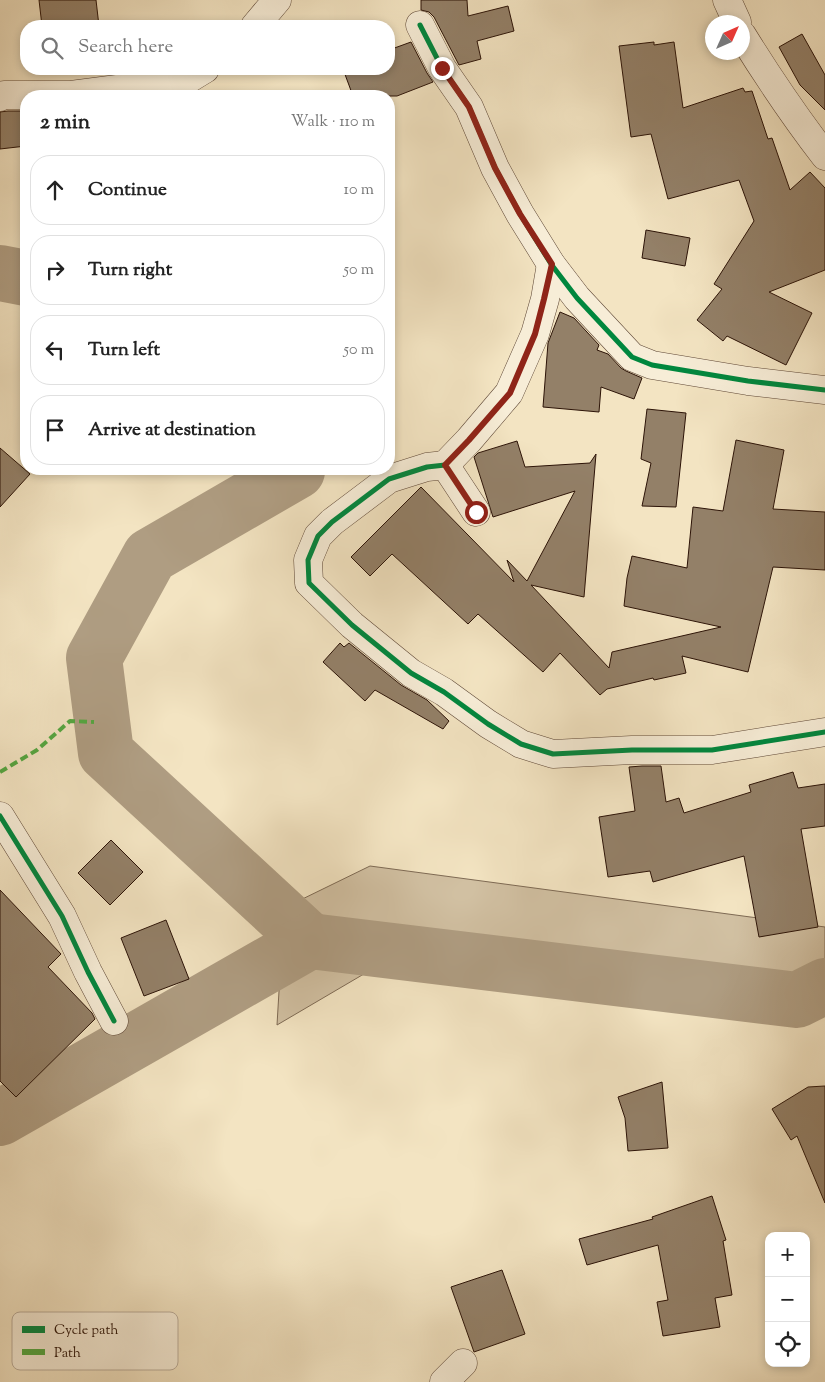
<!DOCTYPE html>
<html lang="en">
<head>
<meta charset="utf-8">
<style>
	:root { --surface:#fff; --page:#f6f6f6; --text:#222; --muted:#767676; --line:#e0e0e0 }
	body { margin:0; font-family:"Sorts Mill Goudy",serif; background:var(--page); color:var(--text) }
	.controls { position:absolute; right:15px; bottom:15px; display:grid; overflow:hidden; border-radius:10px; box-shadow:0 2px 8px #0003 }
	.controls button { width:45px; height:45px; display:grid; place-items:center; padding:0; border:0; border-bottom:1px solid var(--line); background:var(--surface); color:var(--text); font:25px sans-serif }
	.compass { position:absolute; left:705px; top:15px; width:45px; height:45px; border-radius:50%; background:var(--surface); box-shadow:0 2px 8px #0003; rotate:45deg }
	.stop { position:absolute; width:15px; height:15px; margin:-11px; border:4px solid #8f2418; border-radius:50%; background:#fff }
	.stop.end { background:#8f2418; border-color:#fff; box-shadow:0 1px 5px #0008 }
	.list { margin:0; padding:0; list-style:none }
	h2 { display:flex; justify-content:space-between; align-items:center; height:65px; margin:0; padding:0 20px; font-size:21px }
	h2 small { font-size:16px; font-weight:400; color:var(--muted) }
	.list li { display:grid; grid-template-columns:32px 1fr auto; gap:15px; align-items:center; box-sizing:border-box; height:70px; margin:0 10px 10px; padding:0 10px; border:1px solid var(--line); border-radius:20px }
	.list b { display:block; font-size:19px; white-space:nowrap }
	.list em { font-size:16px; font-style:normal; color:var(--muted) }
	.icon { flex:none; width:28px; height:28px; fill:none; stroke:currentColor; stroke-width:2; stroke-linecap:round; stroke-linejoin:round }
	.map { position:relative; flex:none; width:825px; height:1382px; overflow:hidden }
	.search { position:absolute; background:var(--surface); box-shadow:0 2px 8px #0003; left:20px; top:20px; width:375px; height:55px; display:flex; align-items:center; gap:12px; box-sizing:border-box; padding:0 18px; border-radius:20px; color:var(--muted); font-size:19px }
	.panel { position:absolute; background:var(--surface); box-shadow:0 2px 8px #0003; left:20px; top:90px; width:375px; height:385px; border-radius:20px }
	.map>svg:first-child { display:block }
	.green { fill:#d1c0a2; stroke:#7e6a54 }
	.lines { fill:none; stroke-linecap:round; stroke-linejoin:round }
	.river { stroke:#af9d82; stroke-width:56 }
	.building { fill:#938068; stroke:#2c1307 }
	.minor-casing { stroke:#5e4736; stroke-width:29 }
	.minor { stroke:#f7edd7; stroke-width:28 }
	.quiet { stroke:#54a841; stroke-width:4; stroke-dasharray:8 4; stroke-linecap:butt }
	.cycleway-casing { stroke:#f7edd7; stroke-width:8 }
	.cycleway { stroke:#00873e; stroke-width:5 }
	.route { stroke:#8f2418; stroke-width:6 }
	.key { fill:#f7edd7; stroke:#baac99; stroke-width:1 }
	.key-label { font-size:14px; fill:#2c1307 }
</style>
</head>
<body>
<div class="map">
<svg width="825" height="1382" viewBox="0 0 825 1382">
	<rect width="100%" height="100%" fill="#f3e4c2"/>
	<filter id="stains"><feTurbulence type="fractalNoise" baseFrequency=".004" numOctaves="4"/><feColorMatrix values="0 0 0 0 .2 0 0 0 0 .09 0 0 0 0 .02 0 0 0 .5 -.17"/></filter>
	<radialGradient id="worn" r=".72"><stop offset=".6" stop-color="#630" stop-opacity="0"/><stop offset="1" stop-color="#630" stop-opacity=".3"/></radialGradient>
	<polygon class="green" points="370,866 825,927 825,999 752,1018 386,961 277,1025 284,908"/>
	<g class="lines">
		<g class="river">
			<polyline points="0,273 26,278"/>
			<polyline points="297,469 297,471 150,556 94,658 106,753 310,941"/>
			<polyline points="0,1118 310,941 797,1000 825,986"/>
		</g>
	</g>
	<g class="building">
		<polygon points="39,0 96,0 99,26 42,26"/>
		<polygon points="421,0 467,0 468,16 508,6 514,31 477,41 481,59 459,65 434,17 429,12 421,10"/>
		<polygon points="802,34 825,75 825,110 800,85 779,47"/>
		<polygon points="411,42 427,73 433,82 397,96 353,96 343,69 389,69 389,50"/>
		<polygon points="654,42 654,45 674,42 683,108 743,88 745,92 752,91 768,139 772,138 790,190 810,172 825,188 825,270 769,292 812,313 786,365 727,336 723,341 697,320 722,289 714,284 754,221 739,180 668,199 651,134 631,137 619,46"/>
		<polygon points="8,111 26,111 26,146 0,149 0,112"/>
		<polygon points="646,230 690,238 685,266 642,258"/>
		<polygon points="560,312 574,318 599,345 597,350 608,354 621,368 626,371 642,378 634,399 601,387 599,412 543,407 548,343"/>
		<polygon points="647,409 686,413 676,507 642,506 651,463 641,459"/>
		<polygon points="736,440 784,450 773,509 825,512 825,570 773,567 748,672 682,656 686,673 654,680 653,678 607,689 600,695 560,653 543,672 478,614 468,624 392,554 370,576 351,557 421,487 514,582 507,560 527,581 575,491 493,517 474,457 478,453 517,441 525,467 590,463 596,454 584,597 531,585 609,668 612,652 721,627 624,606 627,578 632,556 687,568 693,507 723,511"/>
		<polygon points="0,448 30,474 0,507"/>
		<polygon points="340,643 344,647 349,643 401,685 427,700 449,721 443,729 375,690 365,701 323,662"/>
		<polygon points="642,766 661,766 666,802 679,798 684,813 751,792 749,785 793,772 798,788 825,784 825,826 801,829 818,927 759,937 744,856 653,882 650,871 608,877 599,817 635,811 629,767"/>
		<polygon points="111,840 143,872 110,905 78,873"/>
		<polygon points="0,890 61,954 48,967 92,1013 95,1019 16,1097 0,1081"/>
		<polygon points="166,920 189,979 144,996 121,938"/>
		<polygon points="662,1082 668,1148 628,1151 625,1118 618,1097"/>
		<polygon points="825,1086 825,1203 797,1136 791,1140 772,1109 808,1087"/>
		<polygon points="712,1196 726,1240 723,1241 732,1295 715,1298 720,1327 663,1336 657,1302 668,1300 658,1245 587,1265 579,1239 653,1219 652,1217"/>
		<polygon points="502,1270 525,1334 474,1352 451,1287"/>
	</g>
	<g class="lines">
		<g class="minor-casing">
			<g id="minor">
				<polyline points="727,0 737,22"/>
				<polyline points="420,25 442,68 469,107 495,168 520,214 551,264 577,298 632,357 652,365 748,381 825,390"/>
				<polyline points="255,26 277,0"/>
				<path d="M742,35C768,77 795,117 825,156"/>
				<polyline points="0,97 4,95 71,95 187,80 205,69"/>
				<polyline points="445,465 427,467 389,479 332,522 318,536 308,560 309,583 352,625 411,673 444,692 488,724 521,744 553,754 632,750 712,750 825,732"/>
				<polyline points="476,512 445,465 469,440 509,393 535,334 545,299 551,264"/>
				<polyline points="0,816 62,916 88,972 114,1021"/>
				<polyline points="444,1382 463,1363"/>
			</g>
		</g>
		<use href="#minor" class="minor"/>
		<polyline class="quiet" points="0,772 37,750 70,721 94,722"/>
		<g class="cycleway-casing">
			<g id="cycleway">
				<polyline points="420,25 442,68 469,107 495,168 520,214 551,264 577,298 632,357 652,365 748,381 825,390"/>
				<polyline points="445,465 427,467 389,479 332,522 318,536 308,560 309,583 352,625 411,673 444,692 488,724 521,744 553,754 632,750 712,750 825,732"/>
				<polyline points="0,816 62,916 88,972 114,1021"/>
			</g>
		</g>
		<use href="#cycleway" class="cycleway"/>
	</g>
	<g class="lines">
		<polyline class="route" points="442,68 469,107 495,168 520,214 552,264 544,299 535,334 510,393 469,440 445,465 476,512"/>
	</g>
	<rect x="12" y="1312" width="166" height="58" rx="8" class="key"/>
	<rect x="22" y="1326" width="23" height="7" fill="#00873e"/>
	<rect x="22" y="1349" width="23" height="6" fill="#54a841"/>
	<g class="key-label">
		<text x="54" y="1334">Cycle path</text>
		<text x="54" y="1357">Path</text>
	</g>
	<rect width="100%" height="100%" filter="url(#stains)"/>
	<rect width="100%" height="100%" fill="url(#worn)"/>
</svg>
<div class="controls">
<button>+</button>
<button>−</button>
<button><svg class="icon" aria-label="locate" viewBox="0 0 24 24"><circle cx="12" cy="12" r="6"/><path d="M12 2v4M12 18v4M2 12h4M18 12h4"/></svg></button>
</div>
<svg class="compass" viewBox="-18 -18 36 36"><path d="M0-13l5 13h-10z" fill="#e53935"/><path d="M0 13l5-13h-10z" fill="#767676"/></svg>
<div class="stop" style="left:476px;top:512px"></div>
<div class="stop end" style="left:442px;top:68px"></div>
<div class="search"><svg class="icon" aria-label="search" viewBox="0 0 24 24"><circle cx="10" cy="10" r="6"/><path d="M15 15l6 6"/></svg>Search here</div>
<section class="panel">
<h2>2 min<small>Walk · 110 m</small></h2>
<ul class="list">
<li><svg class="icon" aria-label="ahead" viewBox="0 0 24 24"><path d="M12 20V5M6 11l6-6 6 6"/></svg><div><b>Continue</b></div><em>10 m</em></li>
<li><svg class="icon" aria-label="right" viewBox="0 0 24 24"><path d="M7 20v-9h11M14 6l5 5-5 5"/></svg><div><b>Turn right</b></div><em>50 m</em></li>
<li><svg class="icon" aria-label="left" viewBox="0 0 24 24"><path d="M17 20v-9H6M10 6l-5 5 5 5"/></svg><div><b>Turn left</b></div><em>50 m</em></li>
<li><svg class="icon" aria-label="arrive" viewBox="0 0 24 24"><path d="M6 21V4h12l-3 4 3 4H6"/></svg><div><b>Arrive at destination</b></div></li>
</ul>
</section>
</div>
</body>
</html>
